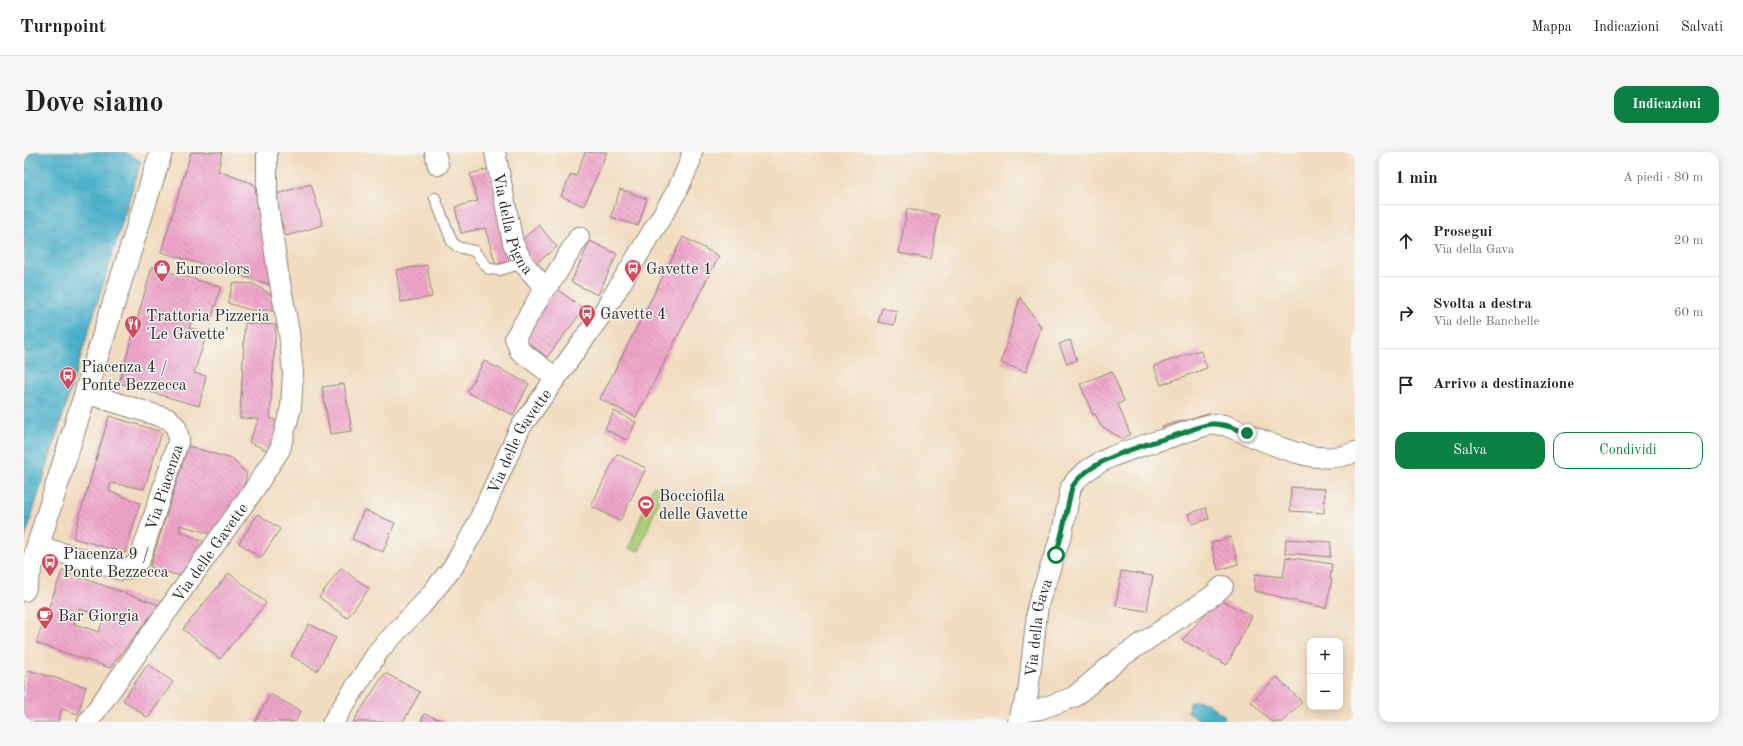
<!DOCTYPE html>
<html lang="it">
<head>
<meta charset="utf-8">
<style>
	:root { --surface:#fff; --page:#f6f6f6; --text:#202124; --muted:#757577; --line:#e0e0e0; --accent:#0b8043 }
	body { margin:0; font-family:"Old Standard TT",serif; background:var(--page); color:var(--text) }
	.controls { position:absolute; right:12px; bottom:12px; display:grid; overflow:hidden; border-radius:8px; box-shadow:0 2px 10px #0003 }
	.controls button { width:36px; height:36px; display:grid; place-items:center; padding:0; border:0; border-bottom:1px solid var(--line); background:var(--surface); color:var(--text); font:20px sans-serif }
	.stop { position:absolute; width:12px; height:12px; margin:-9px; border:3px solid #0b8043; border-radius:50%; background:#fff }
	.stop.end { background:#0b8043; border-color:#fff; box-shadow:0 1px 4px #0008 }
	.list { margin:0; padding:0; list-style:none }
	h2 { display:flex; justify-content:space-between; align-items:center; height:52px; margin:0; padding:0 16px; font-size:17px }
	h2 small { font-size:13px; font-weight:400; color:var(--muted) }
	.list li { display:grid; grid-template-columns:26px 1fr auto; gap:12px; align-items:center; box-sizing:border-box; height:72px; padding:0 16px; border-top:1px solid var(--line) }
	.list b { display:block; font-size:15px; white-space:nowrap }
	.list p { margin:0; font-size:13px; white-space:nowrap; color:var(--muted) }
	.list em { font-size:13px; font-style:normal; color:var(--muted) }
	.actions { display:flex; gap:8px; padding:12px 16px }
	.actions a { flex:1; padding:9px 0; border:1px solid var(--accent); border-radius:12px; text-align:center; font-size:14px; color:var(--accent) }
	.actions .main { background:var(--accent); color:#fff }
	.icon { flex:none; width:22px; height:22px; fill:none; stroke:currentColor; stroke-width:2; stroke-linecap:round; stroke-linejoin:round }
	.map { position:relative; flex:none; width:1331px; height:570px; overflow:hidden; border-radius:12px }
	header { display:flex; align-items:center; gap:24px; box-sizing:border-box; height:56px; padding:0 20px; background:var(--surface); border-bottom:1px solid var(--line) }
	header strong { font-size:19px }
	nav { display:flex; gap:22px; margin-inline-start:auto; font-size:14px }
	.intro { display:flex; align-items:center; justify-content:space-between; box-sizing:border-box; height:96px; padding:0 24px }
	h1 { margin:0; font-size:28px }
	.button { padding:10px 18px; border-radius:12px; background:var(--accent); color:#fff; font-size:14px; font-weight:700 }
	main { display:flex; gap:24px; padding:0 24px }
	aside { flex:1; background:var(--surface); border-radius:12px; box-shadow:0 2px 10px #0003 }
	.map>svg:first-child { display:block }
	.grass { fill:#aacd76; stroke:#6a7c50 }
	.water { fill:url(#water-ripples); stroke:#3b6e7a }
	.building { fill:url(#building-back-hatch); fill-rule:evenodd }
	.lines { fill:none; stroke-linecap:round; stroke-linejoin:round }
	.lane-casing { stroke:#8e8475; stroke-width:12 }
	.street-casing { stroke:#8e8475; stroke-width:22 }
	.secondary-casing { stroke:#8e8475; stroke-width:24 }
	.lane { stroke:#fff; stroke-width:10 }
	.street { stroke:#fff; stroke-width:20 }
	.secondary { stroke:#fff; stroke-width:22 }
	.route { stroke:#0b8043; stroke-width:5 }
	.labels { text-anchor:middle; stroke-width:3; stroke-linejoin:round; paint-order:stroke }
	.street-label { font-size:16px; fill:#2b2b2b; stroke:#f6f6f2 }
	.poi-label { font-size:16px; fill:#2b2b2b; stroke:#f6f6f2; text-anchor:start }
</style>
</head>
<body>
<header>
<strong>Turnpoint</strong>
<nav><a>Mappa</a><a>Indicazioni</a><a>Salvati</a></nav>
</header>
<div class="intro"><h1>Dove siamo</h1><a class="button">Indicazioni</a></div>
<main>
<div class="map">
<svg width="1331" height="570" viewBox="0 0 1331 570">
	<defs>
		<pattern id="water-ripples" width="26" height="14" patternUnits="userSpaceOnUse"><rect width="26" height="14" fill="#4bb0ca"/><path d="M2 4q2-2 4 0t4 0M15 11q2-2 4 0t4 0" fill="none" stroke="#3f8fa4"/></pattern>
		<pattern id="building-back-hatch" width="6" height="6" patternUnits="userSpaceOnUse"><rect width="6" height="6" fill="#f0a5ca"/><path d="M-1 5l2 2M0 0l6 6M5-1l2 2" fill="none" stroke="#c387a4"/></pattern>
	</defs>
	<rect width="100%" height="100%" fill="#f6f6f2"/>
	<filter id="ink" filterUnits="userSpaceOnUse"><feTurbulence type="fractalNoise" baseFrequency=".025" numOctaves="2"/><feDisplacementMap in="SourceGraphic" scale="8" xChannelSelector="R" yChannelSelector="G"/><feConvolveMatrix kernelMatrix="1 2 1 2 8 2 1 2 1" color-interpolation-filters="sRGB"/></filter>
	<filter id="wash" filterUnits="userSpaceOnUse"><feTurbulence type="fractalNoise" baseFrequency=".012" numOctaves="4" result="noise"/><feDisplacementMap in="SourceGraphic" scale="16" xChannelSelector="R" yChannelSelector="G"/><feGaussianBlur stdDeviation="0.9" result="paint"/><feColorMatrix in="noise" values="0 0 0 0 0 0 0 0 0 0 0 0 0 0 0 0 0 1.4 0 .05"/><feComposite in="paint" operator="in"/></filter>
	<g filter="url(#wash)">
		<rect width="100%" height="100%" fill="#f2dcbf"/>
		<polygon class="grass" points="629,334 639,337 615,399 605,396"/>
		<g class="water">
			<polygon points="0,0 101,0 117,9 0,389"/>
			<path d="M1175,548L1183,551L1201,564L1197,570C1181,570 1176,570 1164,560L1165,551Z"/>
		</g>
		<g id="blocks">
			<g class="building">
				<polygon points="167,0 198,0 194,19 230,32 251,134 137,100"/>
				<polygon points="561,0 583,0 560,54 537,44 547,22 552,24"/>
				<polygon points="464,17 490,108 472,113 461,76 437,81 431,55 454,49 446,22"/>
				<polygon points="287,32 299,73 262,84 249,43"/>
				<polygon points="596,37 623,47 614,74 587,65"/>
				<polygon points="883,57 915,63 907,107 875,101"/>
				<polygon points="515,73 533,95 511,112 494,91"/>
				<polygon points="659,85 695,104 612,265 576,247"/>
				<polygon points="566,89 593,102 574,143 547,130"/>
				<polygon points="403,113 408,145 377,150 372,118"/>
				<polygon points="128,115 197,135 186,171 169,165 165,176 183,181 170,221 182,224 175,254 95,231"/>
				<polygon points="209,131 230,132 249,144 257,159 226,158 204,151"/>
				<polygon points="533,137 560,157 523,205 496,185"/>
				<polygon points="996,145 1017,175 1002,220 977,211"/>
				<polygon points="858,156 873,159 870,173 854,170"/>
				<polygon points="221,171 252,173 246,266 262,272 249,301 225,290 235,267 216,266"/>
				<polygon points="1046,188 1053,208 1043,212 1035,192"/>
				<polygon points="1176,198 1183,216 1137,233 1130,214"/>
				<polygon points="460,209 505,232 489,263 443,240"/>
				<polygon points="1088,219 1100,249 1094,252 1106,282 1099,287 1077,274 1071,262 1069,263 1056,232"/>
				<polygon points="320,232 328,279 306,282 298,235"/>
				<polygon points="590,259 612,270 603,288 581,277"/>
				<polygon points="85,264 138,280 120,337 87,331 85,339 116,351 101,401 49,386"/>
				<polygon points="1163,268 1165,276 1140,282 1138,274"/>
				<polygon points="164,294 208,307 223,322 218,340 187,382 156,373 155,379 181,390 156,424 126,415"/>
				<polygon points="593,302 622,316 596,369 567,354"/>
				<polygon points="1267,335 1301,337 1300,361 1266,359"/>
				<polygon points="1182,356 1185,367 1168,372 1164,362"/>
				<polygon points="340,358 371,371 359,400 328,387"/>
				<polygon points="234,362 256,377 237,406 215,391"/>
				<polygon points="1207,385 1214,412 1194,418 1187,391"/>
				<polygon points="1262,387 1307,390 1306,405 1261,401"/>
				<polygon points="1262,405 1308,412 1306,427 1308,427 1302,456 1257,446 1257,445 1230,439 1231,422 1259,425"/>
				<polygon points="317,416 345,437 323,466 295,445"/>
				<path d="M38,419L135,453L86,516L12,491ZM55,457L80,465L75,480L50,472Z"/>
				<polygon points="1097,419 1129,424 1123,459 1092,454"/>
				<polygon points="205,421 242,451 196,507 159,477"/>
				<polygon points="1195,447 1228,464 1203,513 1158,488"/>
				<polygon points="285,472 312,486 293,519 267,504"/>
				<polygon points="124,512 149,530 124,566 99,548"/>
				<polygon points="4,518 62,535 54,562 38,557 34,570 0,570 0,532"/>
				<polygon points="361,521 396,540 379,570 329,570"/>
				<polygon points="1253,525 1278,550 1258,570 1248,570 1227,550"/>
				<polygon points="246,542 277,559 271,570 231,570"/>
				<polygon points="400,562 423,570 397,570"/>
			</g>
		</g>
	</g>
	<g filter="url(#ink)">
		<use href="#blocks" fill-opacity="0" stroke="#8e8475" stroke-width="1"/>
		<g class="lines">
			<g class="lane-casing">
				<polyline id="lane" points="411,46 428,90 434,95 450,99 465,117 476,118 499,111"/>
			</g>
			<g class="street-casing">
				<g id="street">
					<polyline points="411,0 414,13"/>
					<path id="s1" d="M471,0L489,91L499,111L521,136"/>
					<polyline points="532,226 496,199 491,186 521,136 529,127 555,85"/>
					<path id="s2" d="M14,394L97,418L109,415L116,407L155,287L152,275L145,267L61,241"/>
					<polyline points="996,560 1016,557 1050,545 1096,506 1188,444 1199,434"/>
					<path id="s3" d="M64,570L229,339L256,297L267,255L269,221L265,180L254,120L243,48V0"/>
					<path id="s4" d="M309,570L356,497L398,453L429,415L451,377L496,276L580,159L653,39L666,10L668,0"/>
					<path id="s5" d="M994,570L995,565L1004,542L1014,452L1038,381L1047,335C1065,306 1119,294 1150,284C1162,280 1175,275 1188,272L1200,273C1239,287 1290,318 1331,300"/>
				</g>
			</g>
			<g class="secondary-casing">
				<polyline id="secondary" points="0,438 137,0"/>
			</g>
			<use href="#lane" class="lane"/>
			<use href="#street" class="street"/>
			<use href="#secondary" class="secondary"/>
		</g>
	</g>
	<g class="lines" filter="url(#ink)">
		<path class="route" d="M1032,403L1038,381L1048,335C1066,306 1124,292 1156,282C1166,279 1177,273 1188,272C1200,271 1212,277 1223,281"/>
	</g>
	<defs>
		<g id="shop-pin" transform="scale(0.9)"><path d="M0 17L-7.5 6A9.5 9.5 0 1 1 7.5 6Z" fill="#d1495b" stroke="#f6f6f2"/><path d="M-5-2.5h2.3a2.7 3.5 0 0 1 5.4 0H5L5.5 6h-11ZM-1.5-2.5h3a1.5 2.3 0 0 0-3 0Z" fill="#fff"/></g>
		<g id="bus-pin" transform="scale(0.9)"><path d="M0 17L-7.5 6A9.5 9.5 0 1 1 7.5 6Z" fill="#d1495b" stroke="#f6f6f2"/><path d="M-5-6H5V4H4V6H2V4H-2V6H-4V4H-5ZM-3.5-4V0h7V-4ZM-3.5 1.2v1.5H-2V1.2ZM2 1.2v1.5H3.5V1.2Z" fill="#fff"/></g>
		<g id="restaurant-pin" transform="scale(0.9)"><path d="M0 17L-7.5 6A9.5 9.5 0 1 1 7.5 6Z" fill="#d1495b" stroke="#f6f6f2"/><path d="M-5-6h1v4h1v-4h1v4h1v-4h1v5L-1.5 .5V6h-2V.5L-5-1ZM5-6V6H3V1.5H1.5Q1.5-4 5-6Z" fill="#fff"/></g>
		<g id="stadium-pin" transform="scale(0.9)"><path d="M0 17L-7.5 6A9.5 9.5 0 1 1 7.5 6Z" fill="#d1495b" stroke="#f6f6f2"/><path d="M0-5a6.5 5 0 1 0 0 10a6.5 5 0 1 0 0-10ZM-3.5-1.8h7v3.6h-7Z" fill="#fff"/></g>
		<g id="cafe-pin" transform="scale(0.9)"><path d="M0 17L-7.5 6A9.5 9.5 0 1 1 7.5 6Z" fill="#d1495b" stroke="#f6f6f2"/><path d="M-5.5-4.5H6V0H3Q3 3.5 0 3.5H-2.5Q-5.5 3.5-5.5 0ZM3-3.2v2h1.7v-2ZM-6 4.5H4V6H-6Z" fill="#fff"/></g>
	</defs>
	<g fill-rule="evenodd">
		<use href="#shop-pin" x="138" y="116"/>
		<use href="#bus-pin" x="609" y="116"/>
		<use href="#bus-pin" x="563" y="161"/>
		<use href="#restaurant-pin" x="109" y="172"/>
		<use href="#bus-pin" x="44" y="223"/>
		<use href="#stadium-pin" x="622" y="352"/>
		<use href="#bus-pin" x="26" y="410"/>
		<use href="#cafe-pin" x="21" y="463"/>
	</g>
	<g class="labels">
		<g class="street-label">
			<text dy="6" stroke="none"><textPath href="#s1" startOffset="74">Via della Pigna</textPath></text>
			<text dy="6" stroke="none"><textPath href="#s4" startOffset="339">Via delle Gavette</textPath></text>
			<text dy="6" stroke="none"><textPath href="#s2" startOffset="185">Via Piacenza</textPath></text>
			<text dy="6" stroke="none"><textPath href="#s3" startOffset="209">Via delle Gavette</textPath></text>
			<text dy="6" stroke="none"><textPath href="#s5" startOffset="97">Via della Gava</textPath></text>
		</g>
		<g class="poi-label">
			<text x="151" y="122">Eurocolors</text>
			<text x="622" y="122">Gavette 1</text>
			<text x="576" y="167">Gavette 4</text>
			<text x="122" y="169">Trattoria Pizzeria<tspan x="122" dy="18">'Le Gavette'</tspan></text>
			<text x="57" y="220">Piacenza 4 /<tspan x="57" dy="18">Ponte Bezzecca</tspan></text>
			<text x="635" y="349">Bocciofila<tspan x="635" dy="18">delle Gavette</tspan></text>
			<text x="39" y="407">Piacenza 9 /<tspan x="39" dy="18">Ponte Bezzecca</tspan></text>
			<text x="34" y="469">Bar Giorgia</text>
		</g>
	</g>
</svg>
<div class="controls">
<button>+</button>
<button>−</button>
</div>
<div class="stop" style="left:1032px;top:403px"></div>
<div class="stop end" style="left:1223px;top:281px"></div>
</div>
<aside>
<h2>1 min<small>A piedi · 80 m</small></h2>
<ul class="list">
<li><svg class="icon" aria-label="ahead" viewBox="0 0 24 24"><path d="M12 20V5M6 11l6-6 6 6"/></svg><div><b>Prosegui</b><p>Via della Gava</p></div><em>20 m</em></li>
<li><svg class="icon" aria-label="right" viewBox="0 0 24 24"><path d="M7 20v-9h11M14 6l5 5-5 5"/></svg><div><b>Svolta a destra</b><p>Via delle Banchelle</p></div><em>60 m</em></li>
<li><svg class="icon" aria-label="arrive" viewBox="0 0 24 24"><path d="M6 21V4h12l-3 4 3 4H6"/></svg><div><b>Arrivo a destinazione</b></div></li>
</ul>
<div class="actions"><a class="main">Salva</a><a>Condividi</a></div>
</aside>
</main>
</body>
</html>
